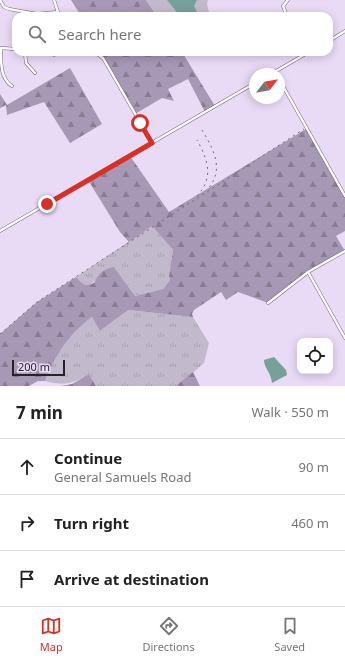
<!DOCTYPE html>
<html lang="en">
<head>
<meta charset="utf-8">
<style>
	:root { --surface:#fff; --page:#f6f6f6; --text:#222; --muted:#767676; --line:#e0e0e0; --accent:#d93025 }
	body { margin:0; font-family:"Noto Sans",sans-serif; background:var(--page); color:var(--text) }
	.controls { position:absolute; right:12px; bottom:12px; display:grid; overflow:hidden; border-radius:8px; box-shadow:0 2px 10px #0003 }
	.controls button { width:36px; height:36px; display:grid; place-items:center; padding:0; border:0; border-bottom:1px solid var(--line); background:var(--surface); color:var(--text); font:20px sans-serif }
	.compass { position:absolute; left:249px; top:68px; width:36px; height:36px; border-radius:50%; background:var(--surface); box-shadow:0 2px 10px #0003; rotate:59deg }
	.scale { position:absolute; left:12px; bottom:10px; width:53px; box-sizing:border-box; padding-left:4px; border:2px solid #26212b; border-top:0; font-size:11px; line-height:14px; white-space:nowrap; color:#26212b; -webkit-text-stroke:3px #e9daf6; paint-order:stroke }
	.stop { position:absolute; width:12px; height:12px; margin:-9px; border:3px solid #d93025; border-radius:50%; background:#fff }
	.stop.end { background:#d93025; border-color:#fff; box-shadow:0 1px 4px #0008 }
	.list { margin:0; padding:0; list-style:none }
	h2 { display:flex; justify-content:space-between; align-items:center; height:52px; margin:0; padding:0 16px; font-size:17px }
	h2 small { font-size:13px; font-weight:400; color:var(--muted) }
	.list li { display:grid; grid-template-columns:26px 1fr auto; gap:12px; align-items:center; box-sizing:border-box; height:56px; padding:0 16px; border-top:1px solid var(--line) }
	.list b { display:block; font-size:15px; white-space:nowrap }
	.list p { margin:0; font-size:13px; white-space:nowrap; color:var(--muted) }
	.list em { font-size:13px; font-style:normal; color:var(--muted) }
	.icon { flex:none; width:22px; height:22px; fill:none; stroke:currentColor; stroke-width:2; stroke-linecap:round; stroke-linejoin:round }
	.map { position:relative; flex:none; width:345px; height:386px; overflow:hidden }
	.search { position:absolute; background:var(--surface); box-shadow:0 2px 10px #0003; left:12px; right:12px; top:12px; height:44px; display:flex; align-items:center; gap:10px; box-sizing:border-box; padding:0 14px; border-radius:12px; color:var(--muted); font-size:15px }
	.sheet { height:220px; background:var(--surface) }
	nav { display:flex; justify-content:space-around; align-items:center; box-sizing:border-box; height:56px; border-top:1px solid var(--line); background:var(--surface); font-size:11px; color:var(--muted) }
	nav a { display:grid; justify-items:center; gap:2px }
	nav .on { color:var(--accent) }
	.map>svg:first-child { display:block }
	.grass { fill:url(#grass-tufts) }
	.forest { fill:url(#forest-firs) }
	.park { fill:#c3b9cd }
	.water { fill:#78a09a }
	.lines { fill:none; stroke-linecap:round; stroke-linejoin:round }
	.minor-casing { stroke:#71657d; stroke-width:3.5 }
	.minor { stroke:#fff; stroke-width:2.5 }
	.rail { stroke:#736a7b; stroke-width:1; stroke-dasharray:2 4; stroke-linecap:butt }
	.route { stroke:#d93025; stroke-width:5 }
</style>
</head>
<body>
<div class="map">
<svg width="345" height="386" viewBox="0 0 345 386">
	<defs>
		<pattern id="grass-tufts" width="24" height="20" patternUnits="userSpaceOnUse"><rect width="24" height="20" fill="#c3b9cd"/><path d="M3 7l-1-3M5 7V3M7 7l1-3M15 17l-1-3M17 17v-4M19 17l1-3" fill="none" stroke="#a79fb0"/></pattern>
		<pattern id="forest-firs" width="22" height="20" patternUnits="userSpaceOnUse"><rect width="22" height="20" fill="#a798b5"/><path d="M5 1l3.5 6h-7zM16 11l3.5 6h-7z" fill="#887c93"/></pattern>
	</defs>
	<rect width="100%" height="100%" fill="#e9daf6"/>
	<g class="grass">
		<polygon points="152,226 173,250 169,276 170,280 163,289 135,296 114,267 89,285 82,284 76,277"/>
		<path d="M128,310L193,317L209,343L204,363L178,386H96L89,374C72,384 65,386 45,381C57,353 67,335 92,317L100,331Z"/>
	</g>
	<g class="forest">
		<polygon points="71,0 146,0 157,16 81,16"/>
		<polygon points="99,52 182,52 215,106 205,112 188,79 168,89 174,101 162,98 135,114 103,58 97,53"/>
		<polygon points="70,68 102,124 70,143 44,102 7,115 6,105 0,108 0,94 7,105"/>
		<path d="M306,129L345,196V231L336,236L345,251L308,272L268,303L238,292L226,300L221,292L194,310L192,314L193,317L128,310L100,331L92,317C67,336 57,353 45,381H38L29,386H0V334L37,302L76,277C82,284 85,287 94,283C99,273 103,269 114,267L135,296L163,289L170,280L169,276L173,250L152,226L129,242L120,232L88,180L130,156L169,212Z"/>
		<polygon points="193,372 200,386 178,386 177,385"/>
		<polygon points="89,374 96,386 61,386 72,384"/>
	</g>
	<polygon class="park" points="146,0 208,0 207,4 210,16 157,16"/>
	<g class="water">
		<polygon points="167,0 197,0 194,6 199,16 180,16"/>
		<path d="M274,357L286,370L287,375L272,383C271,372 264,368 264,360Z"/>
	</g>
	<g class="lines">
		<g class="minor-casing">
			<g id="minor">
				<polyline points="0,0 4,7 9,9 37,14 58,12 54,0"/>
				<polyline points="287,16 283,6 288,0"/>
				<polyline points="329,41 345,31"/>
				<polyline points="1,48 16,49"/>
				<path d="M1,49C1,61 0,79 12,86"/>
				<polyline points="25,52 26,63 35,73"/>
				<polyline points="94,52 103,58 152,143"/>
				<polyline points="54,55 54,52"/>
				<polyline points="271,74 309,52"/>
				<polyline points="279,79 345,196"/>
				<polyline points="0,231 255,83"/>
				<polyline points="308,272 345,338"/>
				<polyline points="268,303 308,272 345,251"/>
			</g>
		</g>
		<use href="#minor" class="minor"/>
		<g class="rail">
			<path d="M202,130C214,150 225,170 207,190"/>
			<path d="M197,196C214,178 208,160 197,140"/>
			<polyline points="0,334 37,302 304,129"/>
		</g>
	</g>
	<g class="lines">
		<polyline class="route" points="47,204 152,143 140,123"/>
	</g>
</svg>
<div class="controls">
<button><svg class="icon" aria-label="locate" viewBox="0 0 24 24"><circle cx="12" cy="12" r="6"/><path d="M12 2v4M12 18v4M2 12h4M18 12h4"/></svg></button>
</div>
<svg class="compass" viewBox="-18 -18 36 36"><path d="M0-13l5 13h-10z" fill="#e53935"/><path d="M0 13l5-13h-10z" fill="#767676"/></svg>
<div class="scale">200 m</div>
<div class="stop" style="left:140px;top:123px"></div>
<div class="stop end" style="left:47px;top:204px"></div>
<div class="search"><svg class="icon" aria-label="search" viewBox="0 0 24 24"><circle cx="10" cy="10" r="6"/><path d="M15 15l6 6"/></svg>Search here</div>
</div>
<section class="sheet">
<h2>7 min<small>Walk · 550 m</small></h2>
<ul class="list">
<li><svg class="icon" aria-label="ahead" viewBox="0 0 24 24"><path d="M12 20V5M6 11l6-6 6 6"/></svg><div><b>Continue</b><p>General Samuels Road</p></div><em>90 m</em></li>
<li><svg class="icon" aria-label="right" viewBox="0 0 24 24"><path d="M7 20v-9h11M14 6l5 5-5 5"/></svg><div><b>Turn right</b></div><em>460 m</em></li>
<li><svg class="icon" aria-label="arrive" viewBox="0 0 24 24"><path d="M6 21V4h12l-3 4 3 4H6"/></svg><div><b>Arrive at destination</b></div></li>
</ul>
</section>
<nav>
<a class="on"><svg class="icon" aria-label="map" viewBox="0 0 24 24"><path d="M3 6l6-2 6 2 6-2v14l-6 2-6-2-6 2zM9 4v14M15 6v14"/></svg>Map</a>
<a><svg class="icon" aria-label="directions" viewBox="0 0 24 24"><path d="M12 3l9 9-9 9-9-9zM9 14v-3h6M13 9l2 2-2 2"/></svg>Directions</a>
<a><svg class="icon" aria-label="saved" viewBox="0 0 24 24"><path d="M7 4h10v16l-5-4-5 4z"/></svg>Saved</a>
</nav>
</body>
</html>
